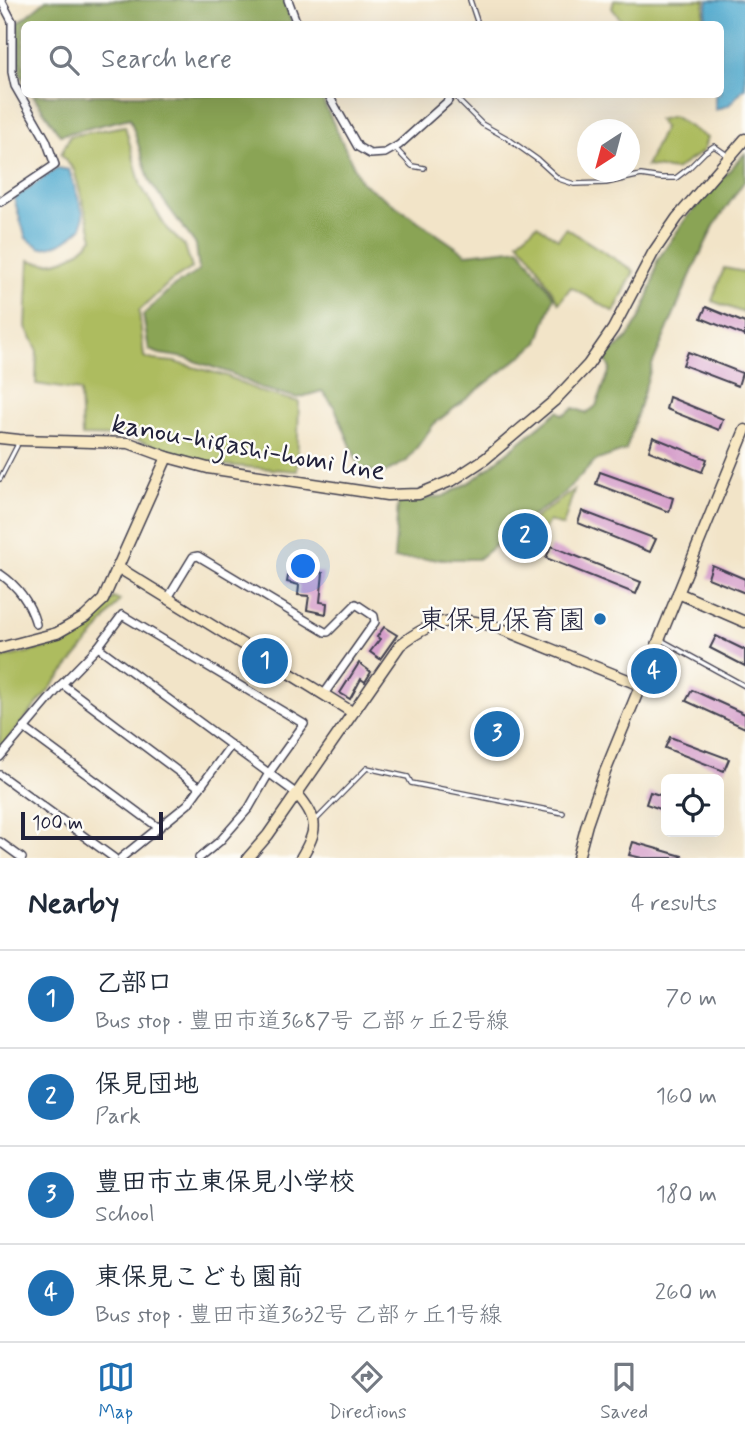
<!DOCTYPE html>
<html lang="en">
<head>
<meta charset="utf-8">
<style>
	:root { --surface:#fff; --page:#f2f2f3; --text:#1f2937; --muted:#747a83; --line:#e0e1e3; --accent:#1f6fb2 }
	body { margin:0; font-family:Mynerve,"Klee One",sans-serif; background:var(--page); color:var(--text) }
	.controls { position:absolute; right:21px; bottom:21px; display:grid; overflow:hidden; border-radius:10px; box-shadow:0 7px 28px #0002 }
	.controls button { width:63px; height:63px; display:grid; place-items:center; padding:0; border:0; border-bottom:2px solid var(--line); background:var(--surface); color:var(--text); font:35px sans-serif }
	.compass { position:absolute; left:577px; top:119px; width:63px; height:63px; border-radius:50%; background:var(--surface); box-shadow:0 7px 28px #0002; rotate:216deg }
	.scale { position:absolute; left:21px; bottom:18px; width:142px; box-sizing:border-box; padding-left:7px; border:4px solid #22223b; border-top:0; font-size:19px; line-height:24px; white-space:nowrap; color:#22223b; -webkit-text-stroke:5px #fdfcf7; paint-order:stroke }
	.you { position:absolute; left:304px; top:567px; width:24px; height:24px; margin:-18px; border:5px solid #fff; border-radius:50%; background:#1a73e8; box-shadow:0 0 0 10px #1a73e833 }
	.badge { display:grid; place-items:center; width:46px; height:46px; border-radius:50%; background:var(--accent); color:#fff; font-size:23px; font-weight:700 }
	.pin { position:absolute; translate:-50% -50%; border:4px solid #fff; box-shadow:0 2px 7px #0006 }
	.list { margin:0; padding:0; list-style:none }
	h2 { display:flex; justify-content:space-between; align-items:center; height:91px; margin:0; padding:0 28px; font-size:30px }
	h2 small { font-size:23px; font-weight:400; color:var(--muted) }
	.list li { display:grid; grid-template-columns:46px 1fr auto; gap:21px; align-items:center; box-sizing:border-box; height:98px; padding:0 28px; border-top:2px solid var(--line) }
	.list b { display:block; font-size:26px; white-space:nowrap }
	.list p { margin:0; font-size:23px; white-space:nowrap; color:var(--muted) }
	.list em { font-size:23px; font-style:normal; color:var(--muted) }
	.icon { flex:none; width:38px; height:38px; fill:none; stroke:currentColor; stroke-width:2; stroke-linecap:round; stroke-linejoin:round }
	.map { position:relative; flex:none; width:745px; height:858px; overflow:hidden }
	.search { position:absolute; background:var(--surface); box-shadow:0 7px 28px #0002; left:21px; right:21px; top:21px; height:77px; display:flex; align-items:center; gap:18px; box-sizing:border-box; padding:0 24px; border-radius:10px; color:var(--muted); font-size:26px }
	.sheet { height:483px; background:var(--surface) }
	nav { display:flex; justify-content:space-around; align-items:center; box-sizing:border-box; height:98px; border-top:2px solid var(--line); background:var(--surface); font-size:19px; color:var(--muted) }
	nav a { display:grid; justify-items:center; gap:4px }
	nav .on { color:var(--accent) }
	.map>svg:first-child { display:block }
	.green { fill:#adbc5e; stroke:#686f4c; stroke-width:2 }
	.forest { fill:#8aa455; stroke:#566348; stroke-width:2 }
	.water { fill:#52acd0; stroke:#3a6786; stroke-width:2 }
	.building { fill:#d399c8 }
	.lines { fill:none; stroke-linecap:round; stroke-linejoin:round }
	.lane-casing { stroke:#413f50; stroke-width:6 }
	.street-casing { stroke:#413f50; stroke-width:10 }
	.secondary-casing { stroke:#413f50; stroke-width:13 }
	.lane { stroke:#fff; stroke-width:3.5 }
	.street { stroke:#fff; stroke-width:7 }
	.secondary { stroke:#f8e8c3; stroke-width:10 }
	.poi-dot { fill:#1f6fb2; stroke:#fdfcf7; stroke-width:2.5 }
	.labels { text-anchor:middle; stroke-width:5; stroke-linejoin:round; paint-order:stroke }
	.street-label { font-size:28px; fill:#22223b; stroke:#fdfcf7 }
	.poi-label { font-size:28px; fill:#22223b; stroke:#fdfcf7; text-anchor:end }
</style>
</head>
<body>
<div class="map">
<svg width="745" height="858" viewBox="0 0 745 858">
	<rect width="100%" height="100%" fill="#fdfcf7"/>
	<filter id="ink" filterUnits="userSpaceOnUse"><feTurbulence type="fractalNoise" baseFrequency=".0143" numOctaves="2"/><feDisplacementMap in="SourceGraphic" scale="14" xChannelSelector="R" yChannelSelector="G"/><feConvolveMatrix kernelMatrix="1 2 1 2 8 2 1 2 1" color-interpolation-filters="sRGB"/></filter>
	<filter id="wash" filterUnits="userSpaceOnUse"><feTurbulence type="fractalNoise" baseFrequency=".00686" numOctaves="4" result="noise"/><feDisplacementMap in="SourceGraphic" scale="28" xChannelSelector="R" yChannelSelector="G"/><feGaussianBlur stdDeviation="1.57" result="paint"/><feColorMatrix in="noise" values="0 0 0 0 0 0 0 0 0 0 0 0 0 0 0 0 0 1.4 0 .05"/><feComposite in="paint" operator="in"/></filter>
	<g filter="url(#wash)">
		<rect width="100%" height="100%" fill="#f2e4c8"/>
		<g class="green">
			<polygon points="614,0 705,0 702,24 624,24 612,8"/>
			<polygon points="673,116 707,138 703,151 675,170 646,166 664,128 658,120"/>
			<path d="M125,126L141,186L167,229L185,246L192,268L170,282L139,311L144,357L153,360L174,362L227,376L261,392L299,402L297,471L209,464L128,437L82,436L80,391L36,384L37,349L26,327L29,260C53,269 77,257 93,238L74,170L61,154L70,136Z"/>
			<polygon points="537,225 558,239 566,228 634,271 614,312 571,287 559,303 531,256 518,241"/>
			<polygon points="724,268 745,272 744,313 712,301"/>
			<polygon points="574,490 563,526 549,521 526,562 496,546"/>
			<path d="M113,598L120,600L96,633L0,749V659C29,651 71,646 93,624C101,617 107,606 113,598Z"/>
		</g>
		<g class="forest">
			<polygon points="46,0 284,0 292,24 24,24 24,81 20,74 18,23"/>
			<polygon points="33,95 320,95 361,182 466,254 520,248 554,297 538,343 434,424 407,461 382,474 360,468 335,408 322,391 298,398 263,389 230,373 185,358 160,354 149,350 143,315 171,288 199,271 196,245 150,182 130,118 60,135"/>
			<polygon points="745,153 745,180 714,226 694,267 652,365 626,450 595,461 562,495 523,523 478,559 394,559 398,503 444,496 472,481 558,411 563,415 574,408 587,413 596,406 610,369 605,358 627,339 642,314 653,282 657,261 687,217"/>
		</g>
		<g class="water">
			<polygon points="708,0 745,0 745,87 729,105 715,110 715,95 720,94 720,24 704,24"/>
			<path d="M57,168L69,170L83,213L82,227C68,241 60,246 41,248L26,238L14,199Z"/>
		</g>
		<g id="blocks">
			<g class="building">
				<polygon points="706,307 745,323 745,336 701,318"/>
				<polygon points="688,352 742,373 738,386 683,365"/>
				<polygon points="669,397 723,419 719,430 666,409"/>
				<polygon points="653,437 707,459 702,472 649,451"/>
				<polygon points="600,472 673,498 669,512 596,484"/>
				<polygon points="582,511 656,539 650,552 578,523"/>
				<polygon points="551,546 641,582 636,594 546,558"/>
				<polygon points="712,565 745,579 745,593 708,578"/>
				<polygon points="301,569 323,573 320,602 327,603 326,614 307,610 309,596 298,595 299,585 287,582 289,571 300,572"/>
				<polygon points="384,627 397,635 380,659 370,652 380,639 377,637"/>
				<polygon points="716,636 745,650 745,666 710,648"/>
				<polygon points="359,663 371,672 365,682 361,679 350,699 340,693"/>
				<polygon points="692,690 745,714 745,728 686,701"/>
				<polygon points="670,737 729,759 724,771 665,748"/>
				<polygon points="650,792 666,797 666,811 646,804"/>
				<polygon points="633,842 682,856 681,858 642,858 629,855"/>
			</g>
		</g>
	</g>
	<g filter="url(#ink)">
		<use href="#blocks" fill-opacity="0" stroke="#413f50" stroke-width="2"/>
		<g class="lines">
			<g class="lane-casing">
				<g id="lane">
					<polyline points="470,0 478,24"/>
					<polyline points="455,94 460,102 482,124 507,138 538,160 559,179 574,184 606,183 641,175 661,178 676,178 689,168 705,152 714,146 727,155"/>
					<polyline points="395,148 412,166 424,168"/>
					<polyline points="0,479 17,446 17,443"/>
					<polyline points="661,640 745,686"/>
					<polyline points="315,821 367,768 408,777 411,783 563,813"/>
				</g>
			</g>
			<g class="street-casing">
				<g id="street">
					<polyline points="288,0 297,24"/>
					<polyline points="328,94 358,147 370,154 385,153 399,145 447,102 452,94"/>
					<polyline points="0,202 55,165 46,140 15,86 12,72 12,21 1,0"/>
					<path d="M0,574C18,586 30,603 36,624"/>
					<polyline points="168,598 193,557 198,556 325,632 328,632 356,604 374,616 375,622 324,694"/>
					<polyline points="98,647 297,794"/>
					<polyline points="62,684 200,788"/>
					<polyline points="24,728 159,828"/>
					<polyline points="0,757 62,684 98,647 122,615 304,724 269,773 249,808 220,841 199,858"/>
					<polyline points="0,775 114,858"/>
					<polyline points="0,842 22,858"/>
					<polyline points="121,858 188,804 231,745"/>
				</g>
			</g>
			<g class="secondary-casing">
				<g id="secondary">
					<polyline points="0,438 19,440 129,443 167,457 208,468 387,495 419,494 453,480 485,459 554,401 588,365 613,329 653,253 677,218 745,139"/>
					<polyline points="119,568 352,712"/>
					<polyline points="678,593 745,622"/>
					<polyline points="0,648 57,633 85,617 103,600 167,457"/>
					<path d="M297,794C319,819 318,830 301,858"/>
					<path d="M248,858L268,835L400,645C432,620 454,615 494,626L640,685"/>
					<polyline points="578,858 587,824 605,772 745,430"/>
				</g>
			</g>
			<use href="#lane" class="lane"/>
			<use href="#street" class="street"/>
			<use href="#secondary" class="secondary"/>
		</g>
	</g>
	<circle class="poi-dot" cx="600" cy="619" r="7"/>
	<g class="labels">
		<g class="street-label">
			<text transform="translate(249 446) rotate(10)" y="10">kanou-higashi-homi line</text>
		</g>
		<g class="poi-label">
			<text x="586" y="629">東保見保育園</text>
		</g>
	</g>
</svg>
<div class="controls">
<button><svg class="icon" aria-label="locate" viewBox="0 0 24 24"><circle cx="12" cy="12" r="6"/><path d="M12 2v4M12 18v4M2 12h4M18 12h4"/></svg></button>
</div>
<svg class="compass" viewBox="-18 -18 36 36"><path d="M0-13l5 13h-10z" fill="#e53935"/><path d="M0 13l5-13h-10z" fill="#747a83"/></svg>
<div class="scale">100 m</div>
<div class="you"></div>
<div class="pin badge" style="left:265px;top:661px">1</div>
<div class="pin badge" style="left:525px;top:536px">2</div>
<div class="pin badge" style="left:497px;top:734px">3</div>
<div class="pin badge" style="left:654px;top:671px">4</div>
<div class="search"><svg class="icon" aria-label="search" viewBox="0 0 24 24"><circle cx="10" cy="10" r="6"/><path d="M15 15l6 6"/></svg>Search here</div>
</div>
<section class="sheet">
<h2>Nearby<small>4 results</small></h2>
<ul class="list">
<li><span class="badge">1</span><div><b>乙部口</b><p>Bus stop · 豊田市道3687号 乙部ヶ丘2号線</p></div><em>70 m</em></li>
<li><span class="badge">2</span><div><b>保見団地</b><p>Park</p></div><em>160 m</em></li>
<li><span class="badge">3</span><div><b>豊田市立東保見小学校</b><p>School</p></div><em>180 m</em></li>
<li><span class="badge">4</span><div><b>東保見こども園前</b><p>Bus stop · 豊田市道3632号 乙部ヶ丘1号線</p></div><em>260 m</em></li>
</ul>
</section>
<nav>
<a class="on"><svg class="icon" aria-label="map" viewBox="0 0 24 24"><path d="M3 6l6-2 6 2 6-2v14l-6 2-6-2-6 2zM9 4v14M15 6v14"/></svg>Map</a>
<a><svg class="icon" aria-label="directions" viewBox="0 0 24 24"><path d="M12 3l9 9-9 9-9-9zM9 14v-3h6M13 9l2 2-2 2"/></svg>Directions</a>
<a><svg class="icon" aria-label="saved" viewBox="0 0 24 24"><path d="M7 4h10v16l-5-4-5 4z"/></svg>Saved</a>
</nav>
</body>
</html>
